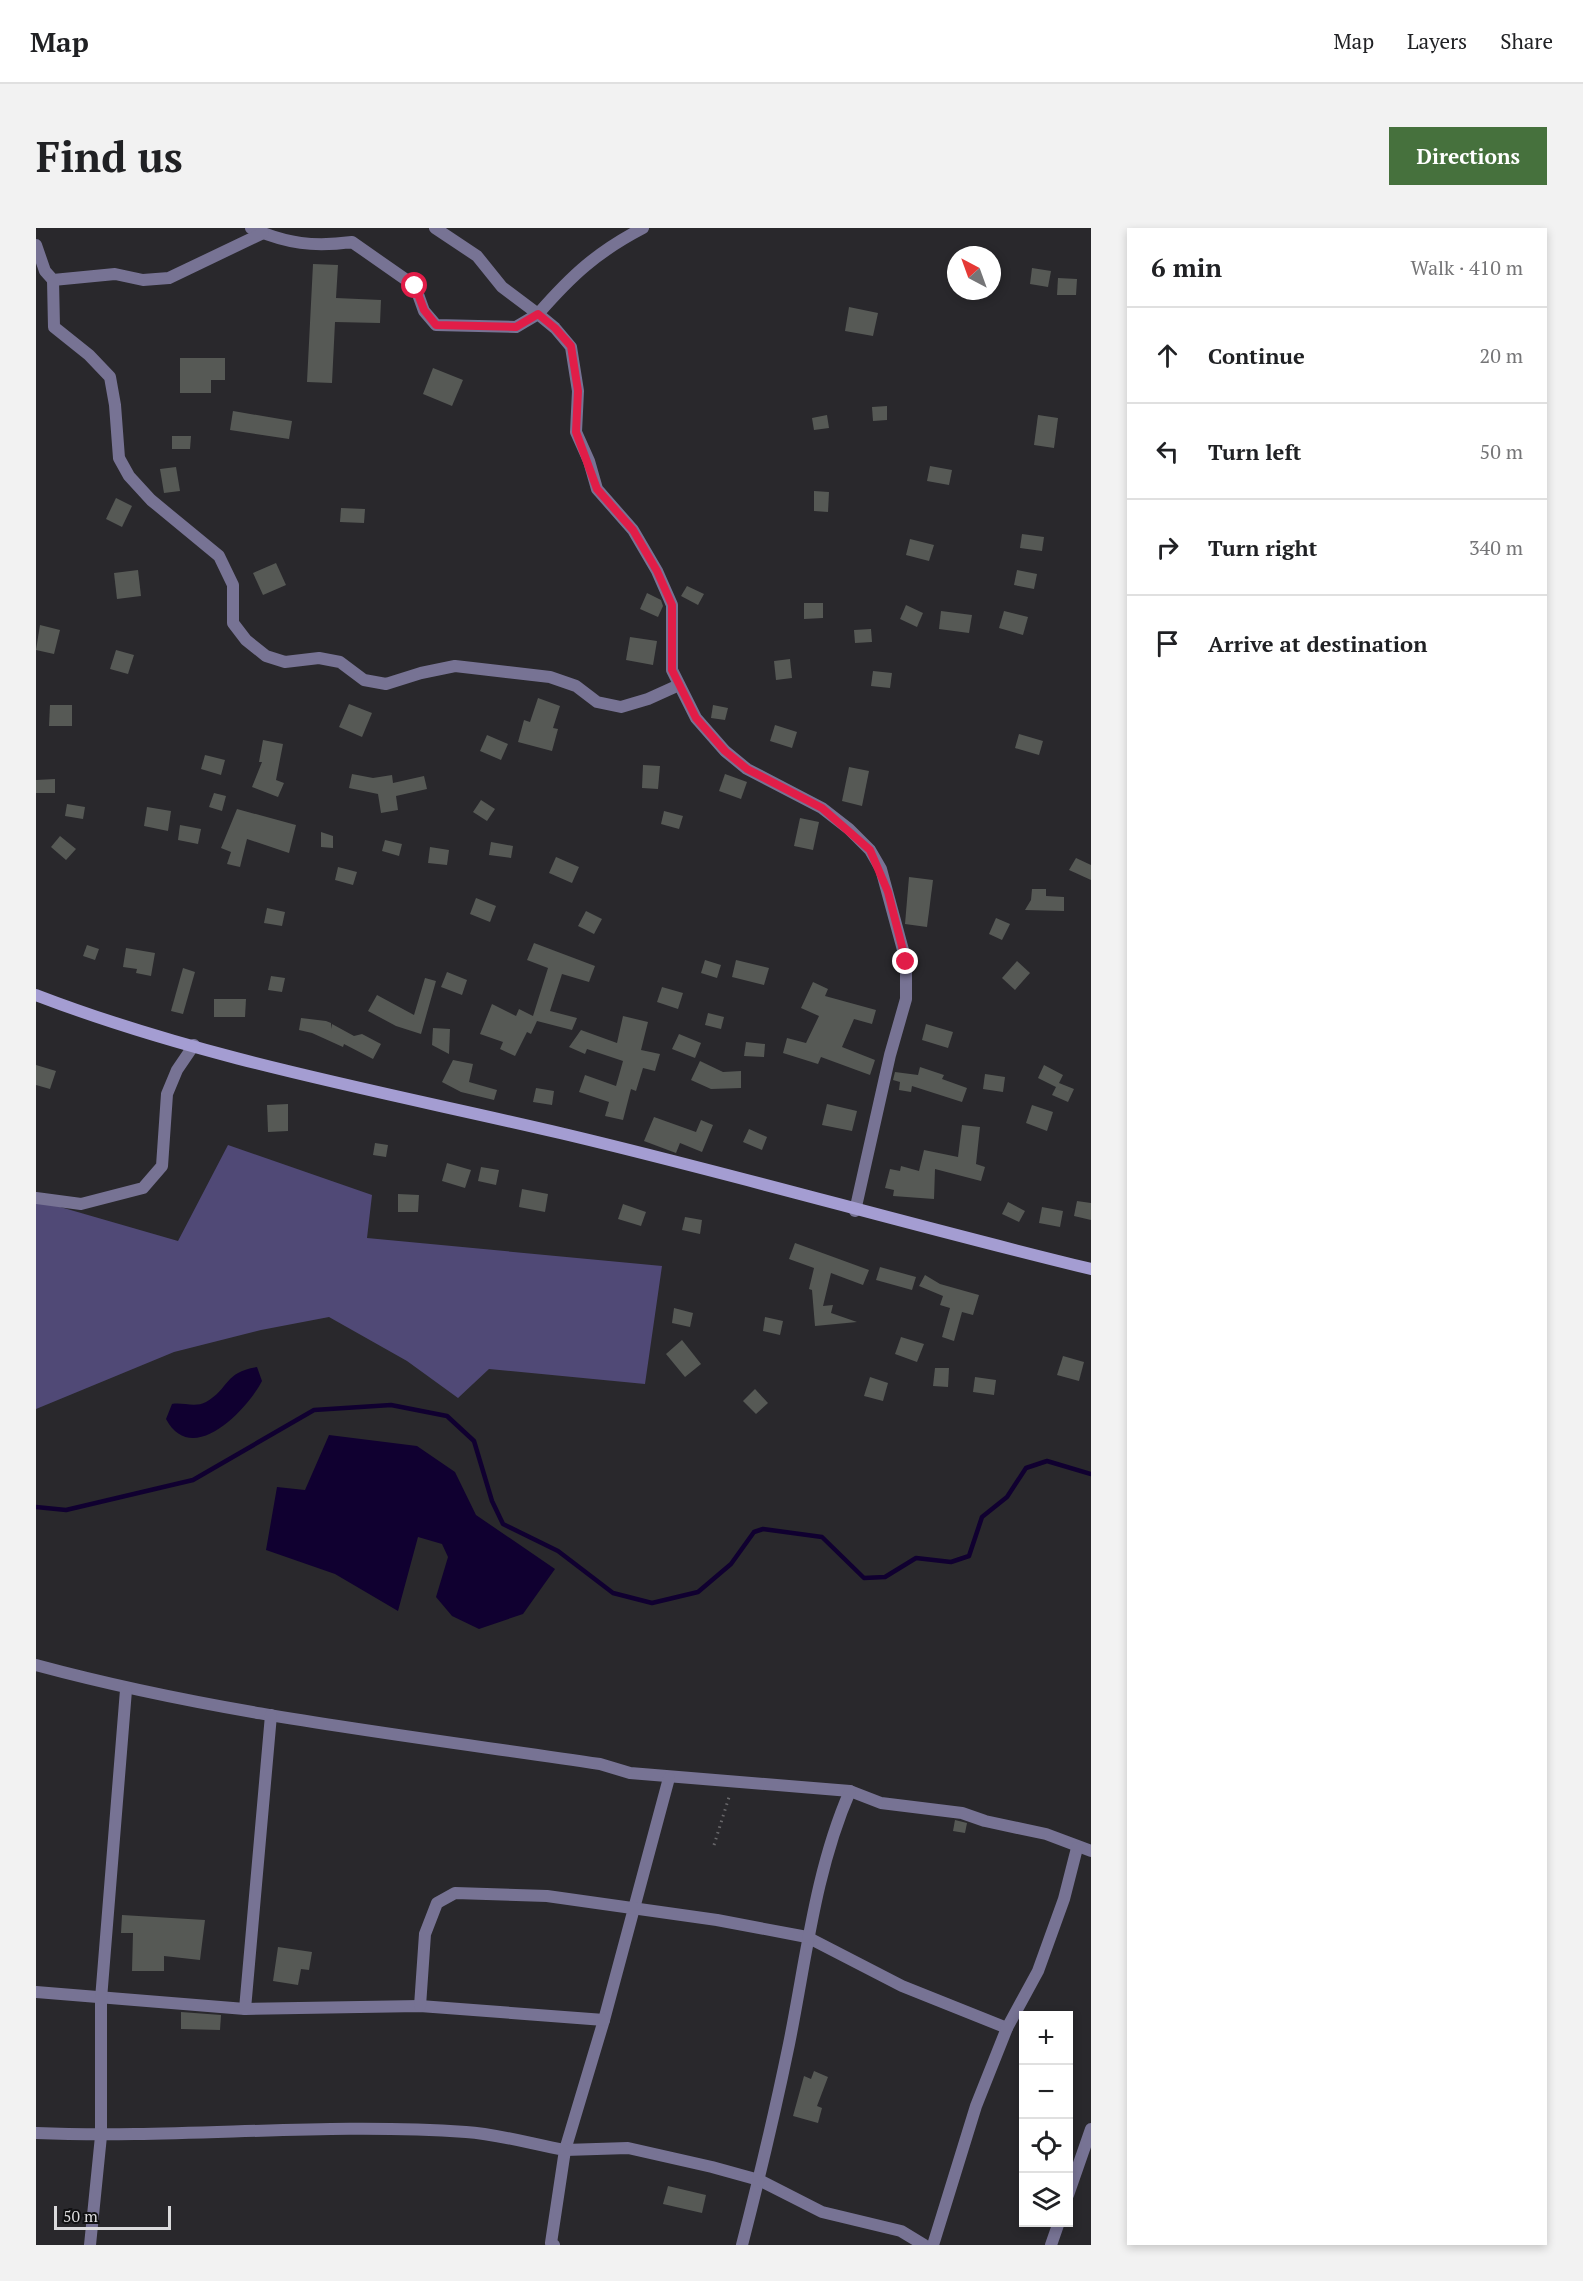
<!DOCTYPE html>
<html lang="en">
<head>
<meta charset="utf-8">
<style>
	:root { --surface:#fff; --page:#f2f2f2; --text:#202124; --muted:#757577; --line:#e0e0e0; --accent:#46713d }
	body { margin:0; font-family:"PT Serif",serif; background:var(--page); color:var(--text) }
	.controls { position:absolute; right:18px; bottom:18px; display:grid; overflow:hidden; border-radius:0px; box-shadow:0 3px 9px #0003 }
	.controls button { width:54px; height:54px; display:grid; place-items:center; padding:0; border:0; border-bottom:2px solid var(--line); background:var(--surface); color:var(--text); font:30px sans-serif }
	.compass { position:absolute; left:911px; top:18px; width:54px; height:54px; border-radius:50%; background:var(--surface); box-shadow:0 3px 9px #0003; rotate:319deg }
	.scale { position:absolute; left:18px; bottom:15px; width:117px; box-sizing:border-box; padding-left:6px; border:3px solid #dbdbdd; border-top:0; font-size:16px; line-height:21px; white-space:nowrap; color:#dbdbdd; -webkit-text-stroke:4px #111113; paint-order:stroke }
	.stop { position:absolute; width:18px; height:18px; margin:-14px; border:4px solid #e11d48; border-radius:50%; background:#fff }
	.stop.end { background:#e11d48; border-color:#fff; box-shadow:0 2px 6px #0008 }
	.list { margin:0; padding:0; list-style:none }
	h2 { display:flex; justify-content:space-between; align-items:center; height:78px; margin:0; padding:0 24px; font-size:26px }
	h2 small { font-size:20px; font-weight:400; color:var(--muted) }
	.list li { display:grid; grid-template-columns:39px 1fr auto; gap:18px; align-items:center; box-sizing:border-box; height:96px; padding:0 24px; border-top:2px solid var(--line) }
	.list b { display:block; font-size:22px; white-space:nowrap }
	.list em { font-size:20px; font-style:normal; color:var(--muted) }
	.icon { flex:none; width:33px; height:33px; fill:none; stroke:currentColor; stroke-width:2; stroke-linecap:round; stroke-linejoin:round }
	.map { position:relative; flex:none; width:1055px; height:2017px; overflow:hidden; border-radius:0px }
	header { display:flex; align-items:center; gap:36px; box-sizing:border-box; height:84px; padding:0 30px; background:var(--surface); border-bottom:2px solid var(--line) }
	header strong { font-size:28px }
	nav { display:flex; gap:33px; margin-inline-start:auto; font-size:21px }
	.intro { display:flex; align-items:center; justify-content:space-between; box-sizing:border-box; height:144px; padding:0 36px }
	h1 { margin:0; font-size:42px }
	.button { padding:15px 27px; border-radius:0px; background:var(--accent); color:#fff; font-size:21px; font-weight:700 }
	main { display:flex; gap:36px; padding:0 36px }
	aside { flex:1; background:var(--surface); border-radius:0px; box-shadow:0 3px 9px #0003 }
	.map>svg:first-child { display:block }
	.green { fill:#504976 }
	.water { fill:#100030 }
	.lines { fill:none; stroke-linecap:round; stroke-linejoin:round }
	.stream { stroke:#100030; stroke-width:4.5 }
	.building { fill:#565955 }
	.path { stroke:#69686b; stroke-width:3; stroke-dasharray:1.5 4.5; stroke-linecap:butt }
	.minor { stroke:#777394; stroke-width:12 }
	.tertiary { stroke:#777394; stroke-width:12 }
	.secondary { stroke:#a49dd2; stroke-width:12 }
	.route { stroke:#e11d48; stroke-width:8 }
</style>
</head>
<body>
<header>
<strong>Map</strong>
<nav><a>Map</a><a>Layers</a><a>Share</a></nav>
</header>
<div class="intro"><h1>Find us</h1><a class="button">Directions</a></div>
<main>
<div class="map">
<svg width="1055" height="2017" viewBox="0 0 1055 2017">
	<rect width="100%" height="100%" fill="#29282c"/>
	<polygon class="green" points="192,917 336,967 331,1010 626,1038 609,1156 453,1141 422,1170 371,1133 293,1089 225,1102 138,1124 0,1181 0,972 142,1013"/>
	<g class="water">
		<path d="M221,1139L226,1153C211,1182 156,1240 130,1191L136,1176C147,1174 159,1180 170,1174C194,1160 188,1144 221,1139Z"/>
		<polygon points="293,1207 381,1218 419,1244 440,1287 519,1341 487,1386 443,1401 416,1388 400,1369 412,1329 406,1316 382,1309 362,1383 299,1346 230,1322 241,1259 269,1262"/>
	</g>
	<g class="lines">
		<polyline class="stream" points="0,1279 30,1282 157,1252 278,1182 355,1177 411,1188 438,1213 456,1273 467,1296 522,1323 577,1365 616,1375 662,1364 695,1336 718,1304 727,1301 786,1309 828,1350 849,1349 880,1330 915,1334 933,1328 946,1289 971,1269 990,1240 1011,1233 1055,1246"/>
	</g>
	<g class="building">
		<polygon points="277,36 302,37 300,70 345,72 344,95 299,94 296,155 271,154"/>
		<polygon points="996,40 1015,43 1012,59 994,56"/>
		<polygon points="1022,50 1041,51 1040,67 1021,67"/>
		<polygon points="813,79 842,85 837,108 809,103"/>
		<polygon points="144,130 189,130 189,152 175,152 175,165 144,165"/>
		<polygon points="397,140 427,152 416,178 387,166"/>
		<polygon points="851,178 851,192 837,193 836,179"/>
		<polygon points="197,183 256,193 253,211 194,202"/>
		<polygon points="791,187 793,200 778,202 776,190"/>
		<polygon points="1002,187 1022,190 1018,220 998,217"/>
		<polygon points="136,208 155,208 154,221 136,221"/>
		<polygon points="894,238 916,242 913,257 891,253"/>
		<polygon points="140,239 144,263 128,265 124,241"/>
		<polygon points="778,263 793,264 792,284 778,283"/>
		<polygon points="80,270 96,278 86,299 70,291"/>
		<polygon points="305,280 329,281 328,295 304,294"/>
		<polygon points="986,306 1008,309 1006,323 984,320"/>
		<polygon points="874,311 898,317 893,333 870,327"/>
		<polygon points="240,335 250,357 227,367 217,345"/>
		<polygon points="102,342 105,368 81,371 78,345"/>
		<polygon points="981,342 1001,346 998,361 978,357"/>
		<polygon points="651,358 668,366 662,377 645,368"/>
		<polygon points="611,365 625,372 627,378 622,389 604,381"/>
		<polygon points="768,375 787,375 787,390 768,391"/>
		<polygon points="870,377 887,385 881,399 864,391"/>
		<polygon points="905,383 936,387 933,405 903,401"/>
		<polygon points="968,383 992,389 987,407 963,400"/>
		<polygon points="4,397 24,402 18,426 0,422"/>
		<polygon points="835,401 836,414 819,415 818,402"/>
		<polygon points="594,409 621,413 617,437 590,432"/>
		<polygon points="80,422 98,427 92,446 74,441"/>
		<polygon points="754,431 756,450 740,452 738,433"/>
		<polygon points="837,443 856,445 854,460 835,458"/>
		<polygon points="502,470 524,478 517,500 522,501 516,523 482,514 488,492 494,494"/>
		<polygon points="313,476 336,485 326,509 303,499"/>
		<polygon points="14,477 36,477 36,498 13,498"/>
		<polygon points="677,477 692,480 689,492 675,490"/>
		<polygon points="739,497 761,504 756,520 734,513"/>
		<polygon points="983,506 1007,513 1003,527 979,520"/>
		<polygon points="451,507 472,516 465,532 444,523"/>
		<polygon points="227,512 247,516 240,552 248,555 242,569 216,559 226,534 223,534"/>
		<polygon points="169,527 189,532 185,547 165,541"/>
		<polygon points="607,537 624,538 622,561 606,560"/>
		<polygon points="813,539 833,543 826,578 806,573"/>
		<polygon points="316,546 337,550 356,547 357,555 388,548 391,561 360,568 362,582 345,585 342,566 313,560"/>
		<polygon points="689,546 711,554 705,571 683,563"/>
		<polygon points="19,551 19,565 0,565 0,552"/>
		<polygon points="178,565 190,568 186,583 173,579"/>
		<polygon points="445,572 459,581 451,593 437,584"/>
		<polygon points="31,576 49,579 47,591 29,588"/>
		<polygon points="111,579 135,583 132,603 108,598"/>
		<polygon points="201,581 260,597 253,625 211,611 204,639 191,636 195,624 185,620"/>
		<polygon points="628,583 647,588 643,601 625,596"/>
		<polygon points="764,590 783,594 777,622 758,618"/>
		<polygon points="144,597 165,601 162,616 142,612"/>
		<polygon points="285,604 297,608 297,620 285,619"/>
		<polygon points="24,608 40,621 30,632 15,619"/>
		<polygon points="349,612 366,616 363,628 346,623"/>
		<polygon points="455,614 477,618 475,630 453,627"/>
		<polygon points="394,619 413,622 411,637 392,635"/>
		<polygon points="520,629 543,639 536,655 513,645"/>
		<polygon points="1040,630 1055,637 1055,652 1033,642"/>
		<polygon points="302,639 321,644 317,657 299,652"/>
		<polygon points="873,649 897,652 891,699 869,696"/>
		<polygon points="996,661 1010,661 1010,668 1028,669 1028,683 989,682 995,672"/>
		<polygon points="440,670 460,678 454,694 434,686"/>
		<polygon points="231,680 249,684 246,698 228,695"/>
		<polygon points="550,683 566,691 558,706 542,698"/>
		<polygon points="960,690 974,696 966,712 953,706"/>
		<polygon points="498,715 559,738 553,754 526,746 514,783 541,790 536,802 501,793 495,806 491,804 479,828 464,821 467,814 444,806 456,776 480,788 483,781 497,788 512,740 491,732"/>
		<polygon points="51,717 63,721 59,732 47,728"/>
		<polygon points="90,720 119,725 115,748 100,745 101,741 87,739"/>
		<polygon points="669,732 685,737 681,750 665,745"/>
		<polygon points="700,732 733,740 728,757 696,749"/>
		<polygon points="981,733 994,745 979,762 966,750"/>
		<polygon points="147,740 159,744 147,786 135,783"/>
		<polygon points="411,744 431,752 426,767 405,759"/>
		<polygon points="235,748 249,750 246,764 232,762"/>
		<polygon points="389,750 400,753 385,806 360,798 332,783 341,767 378,787"/>
		<polygon points="777,754 792,761 789,768 840,782 836,796 818,791 806,819 839,832 834,847 785,829 782,836 747,825 751,810 770,815 783,788 765,780"/>
		<polygon points="626,759 647,765 642,781 621,774"/>
		<polygon points="178,771 210,771 209,789 178,789"/>
		<polygon points="672,785 688,789 685,801 669,797"/>
		<polygon points="587,788 612,794 605,822 624,826 619,843 607,840 600,863 595,861 587,892 569,888 573,874 543,864 549,847 580,858 587,833 551,821 549,826 533,819 545,802 581,815"/>
		<polygon points="265,790 290,793 295,795 295,801 296,796 318,808 326,806 345,816 337,831 308,816 307,819 276,805 263,802"/>
		<polygon points="890,796 917,804 912,820 886,812"/>
		<polygon points="397,800 414,801 413,826 396,817"/>
		<polygon points="643,806 665,815 659,830 636,821"/>
		<polygon points="710,814 729,816 728,829 708,828"/>
		<polygon points="417,832 437,836 433,854 461,862 458,872 425,864 406,854"/>
		<polygon points="664,833 687,844 705,843 705,860 675,861 655,852"/>
		<polygon points="0,837 20,843 14,861 0,857"/>
		<polygon points="1008,837 1027,847 1023,855 1038,861 1032,874 1016,867 1020,859 1002,850"/>
		<polygon points="884,839 908,847 906,851 931,860 926,874 876,858 875,864 863,862 864,854 857,852 859,844 882,847"/>
		<polygon points="949,846 969,849 967,864 947,861"/>
		<polygon points="500,860 518,863 516,877 497,874"/>
		<polygon points="252,876 252,903 232,904 231,877"/>
		<polygon points="791,876 821,883 816,903 786,897"/>
		<polygon points="996,877 1017,884 1011,903 990,895"/>
		<polygon points="618,889 660,904 665,892 677,897 666,924 644,915 640,925 608,913"/>
		<polygon points="926,897 944,899 940,936 949,939 945,953 899,941 898,971 857,968 858,962 849,960 854,941 864,943 865,938 883,943 888,922 922,929"/>
		<polygon points="713,901 731,909 726,922 707,914"/>
		<polygon points="339,915 352,917 350,929 337,927"/>
		<polygon points="411,935 435,942 429,960 406,953"/>
		<polygon points="445,939 463,942 460,957 442,953"/>
		<polygon points="486,961 512,966 509,984 483,979"/>
		<polygon points="362,966 383,967 382,984 362,984"/>
		<polygon points="1041,973 1055,975 1055,992 1038,988"/>
		<polygon points="972,974 989,983 983,994 966,986"/>
		<polygon points="587,976 610,984 605,998 582,991"/>
		<polygon points="1006,979 1027,983 1024,999 1003,995"/>
		<polygon points="649,989 666,992 664,1006 646,1002"/>
		<polygon points="759,1015 833,1042 827,1057 795,1045 787,1078 797,1077 795,1085 821,1094 779,1098 776,1062 773,1061 778,1040 753,1031"/>
		<polygon points="844,1039 880,1049 876,1062 840,1052"/>
		<polygon points="889,1047 904,1056 943,1067 937,1087 926,1084 918,1113 906,1109 914,1080 904,1077 907,1068 883,1058"/>
		<polygon points="638,1080 657,1085 654,1099 636,1095"/>
		<polygon points="729,1089 747,1093 744,1107 727,1103"/>
		<polygon points="865,1109 888,1116 881,1134 859,1126"/>
		<polygon points="646,1112 665,1136 649,1149 630,1126"/>
		<polygon points="1027,1128 1048,1134 1043,1153 1021,1147"/>
		<polygon points="899,1140 913,1140 912,1159 897,1158"/>
		<polygon points="834,1149 852,1155 847,1173 828,1168"/>
		<polygon points="939,1149 960,1152 958,1167 937,1164"/>
		<polygon points="719,1161 732,1175 720,1186 707,1173"/>
		<polygon points="919,1592 931,1595 929,1605 917,1603"/>
		<polygon points="86,1687 169,1692 164,1732 128,1728 128,1743 96,1743 97,1705 85,1705"/>
		<polygon points="242,1719 276,1724 273,1742 265,1741 262,1757 237,1753"/>
		<polygon points="145,1784 185,1787 184,1802 145,1801"/>
		<polygon points="778,1843 792,1849 781,1878 786,1880 782,1895 757,1888 768,1848 775,1851"/>
		<polygon points="632,1958 670,1967 666,1985 627,1976"/>
	</g>
	<g class="lines">
		<polyline class="path" points="678,1617 694,1566"/>
		<g class="minor">
			<path d="M215,0C251,16 278,19 316,14L379,58L388,83L400,97L480,99L502,86L519,100L535,119L542,163L540,204L553,233L561,261L597,302L621,343L636,377V442L660,490L689,523L711,541L786,580L813,601L834,622L845,641L870,733V771L854,827L819,983"/>
			<path d="M399,0L441,28L466,59L502,86C536,47 561,24 607,0"/>
			<polyline points="0,17 9,43 17,52 79,46 107,52 133,50 227,5"/>
			<polyline points="17,52 18,99 53,127 74,149 79,177 83,230 93,248 115,272 183,328 197,357 197,395 210,412 230,428 249,434 283,430 304,434 328,452 350,456 385,445 419,438 514,449 540,458 561,474 585,479 612,471 643,457"/>
			<polyline points="0,970 45,976 107,960 126,938 131,866 141,842 158,817"/>
			<path d="M0,1437C185,1487 376,1508 564,1536L594,1545L814,1563L845,1575L926,1585L949,1593L1010,1606L1055,1623"/>
			<polyline points="633,1550 568,1792 529,1922 592,1920 676,1939 723,1952 786,1984 865,2003 888,2017"/>
			<polyline points="0,1764 209,1781 384,1778 568,1792"/>
			<polyline points="384,1778 389,1706 401,1675 419,1665 511,1668 681,1692 771,1709 866,1758 971,1800"/>
			<polyline points="209,1781 235,1487"/>
			<polyline points="1032,1967 1055,1901"/>
			<polyline points="54,2017 65,1908 65,1771 90,1462"/>
			<path d="M706,2017C723,1951 739,1884 753,1816C770,1732 779,1643 814,1563"/>
			<polyline points="897,2017 940,1878 971,1800 1002,1743 1028,1671 1041,1620"/>
			<polyline points="1015,2017 1023,1994"/>
		</g>
		<path class="tertiary" d="M0,1905C143,1911 286,1894 430,1904C462,1906 496,1916 529,1922L515,2015L518,2017"/>
		<path class="secondary" d="M0,767C169,832 349,864 524,905C702,947 877,998 1055,1041"/>
	</g>
	<g class="lines">
		<polyline class="route" points="379,58 388,82 400,97 480,99 502,86 519,100 535,118 542,163 540,204 561,261 597,302 621,343 636,377 636,442 660,490 689,523 711,541 786,580 834,622 852,664 870,734"/>
	</g>
</svg>
<div class="controls">
<button>+</button>
<button>−</button>
<button><svg class="icon" aria-label="locate" viewBox="0 0 24 24"><circle cx="12" cy="12" r="6"/><path d="M12 2v4M12 18v4M2 12h4M18 12h4"/></svg></button>
<button><svg class="icon" aria-label="layers" viewBox="0 0 24 24"><path d="M12 4l9 5-9 5-9-5zM3 14l9 5 9-5"/></svg></button>
</div>
<svg class="compass" viewBox="-18 -18 36 36"><path d="M0-13l5 13h-10z" fill="#e53935"/><path d="M0 13l5-13h-10z" fill="#757577"/></svg>
<div class="scale">50 m</div>
<div class="stop" style="left:379px;top:58px"></div>
<div class="stop end" style="left:870px;top:734px"></div>
</div>
<aside>
<h2>6 min<small>Walk · 410 m</small></h2>
<ul class="list">
<li><svg class="icon" aria-label="ahead" viewBox="0 0 24 24"><path d="M12 20V5M6 11l6-6 6 6"/></svg><div><b>Continue</b></div><em>20 m</em></li>
<li><svg class="icon" aria-label="left" viewBox="0 0 24 24"><path d="M17 20v-9H6M10 6l-5 5 5 5"/></svg><div><b>Turn left</b></div><em>50 m</em></li>
<li><svg class="icon" aria-label="right" viewBox="0 0 24 24"><path d="M7 20v-9h11M14 6l5 5-5 5"/></svg><div><b>Turn right</b></div><em>340 m</em></li>
<li><svg class="icon" aria-label="arrive" viewBox="0 0 24 24"><path d="M6 21V4h12l-3 4 3 4H6"/></svg><div><b>Arrive at destination</b></div></li>
</ul>
</aside>
</main>
</body>
</html>
